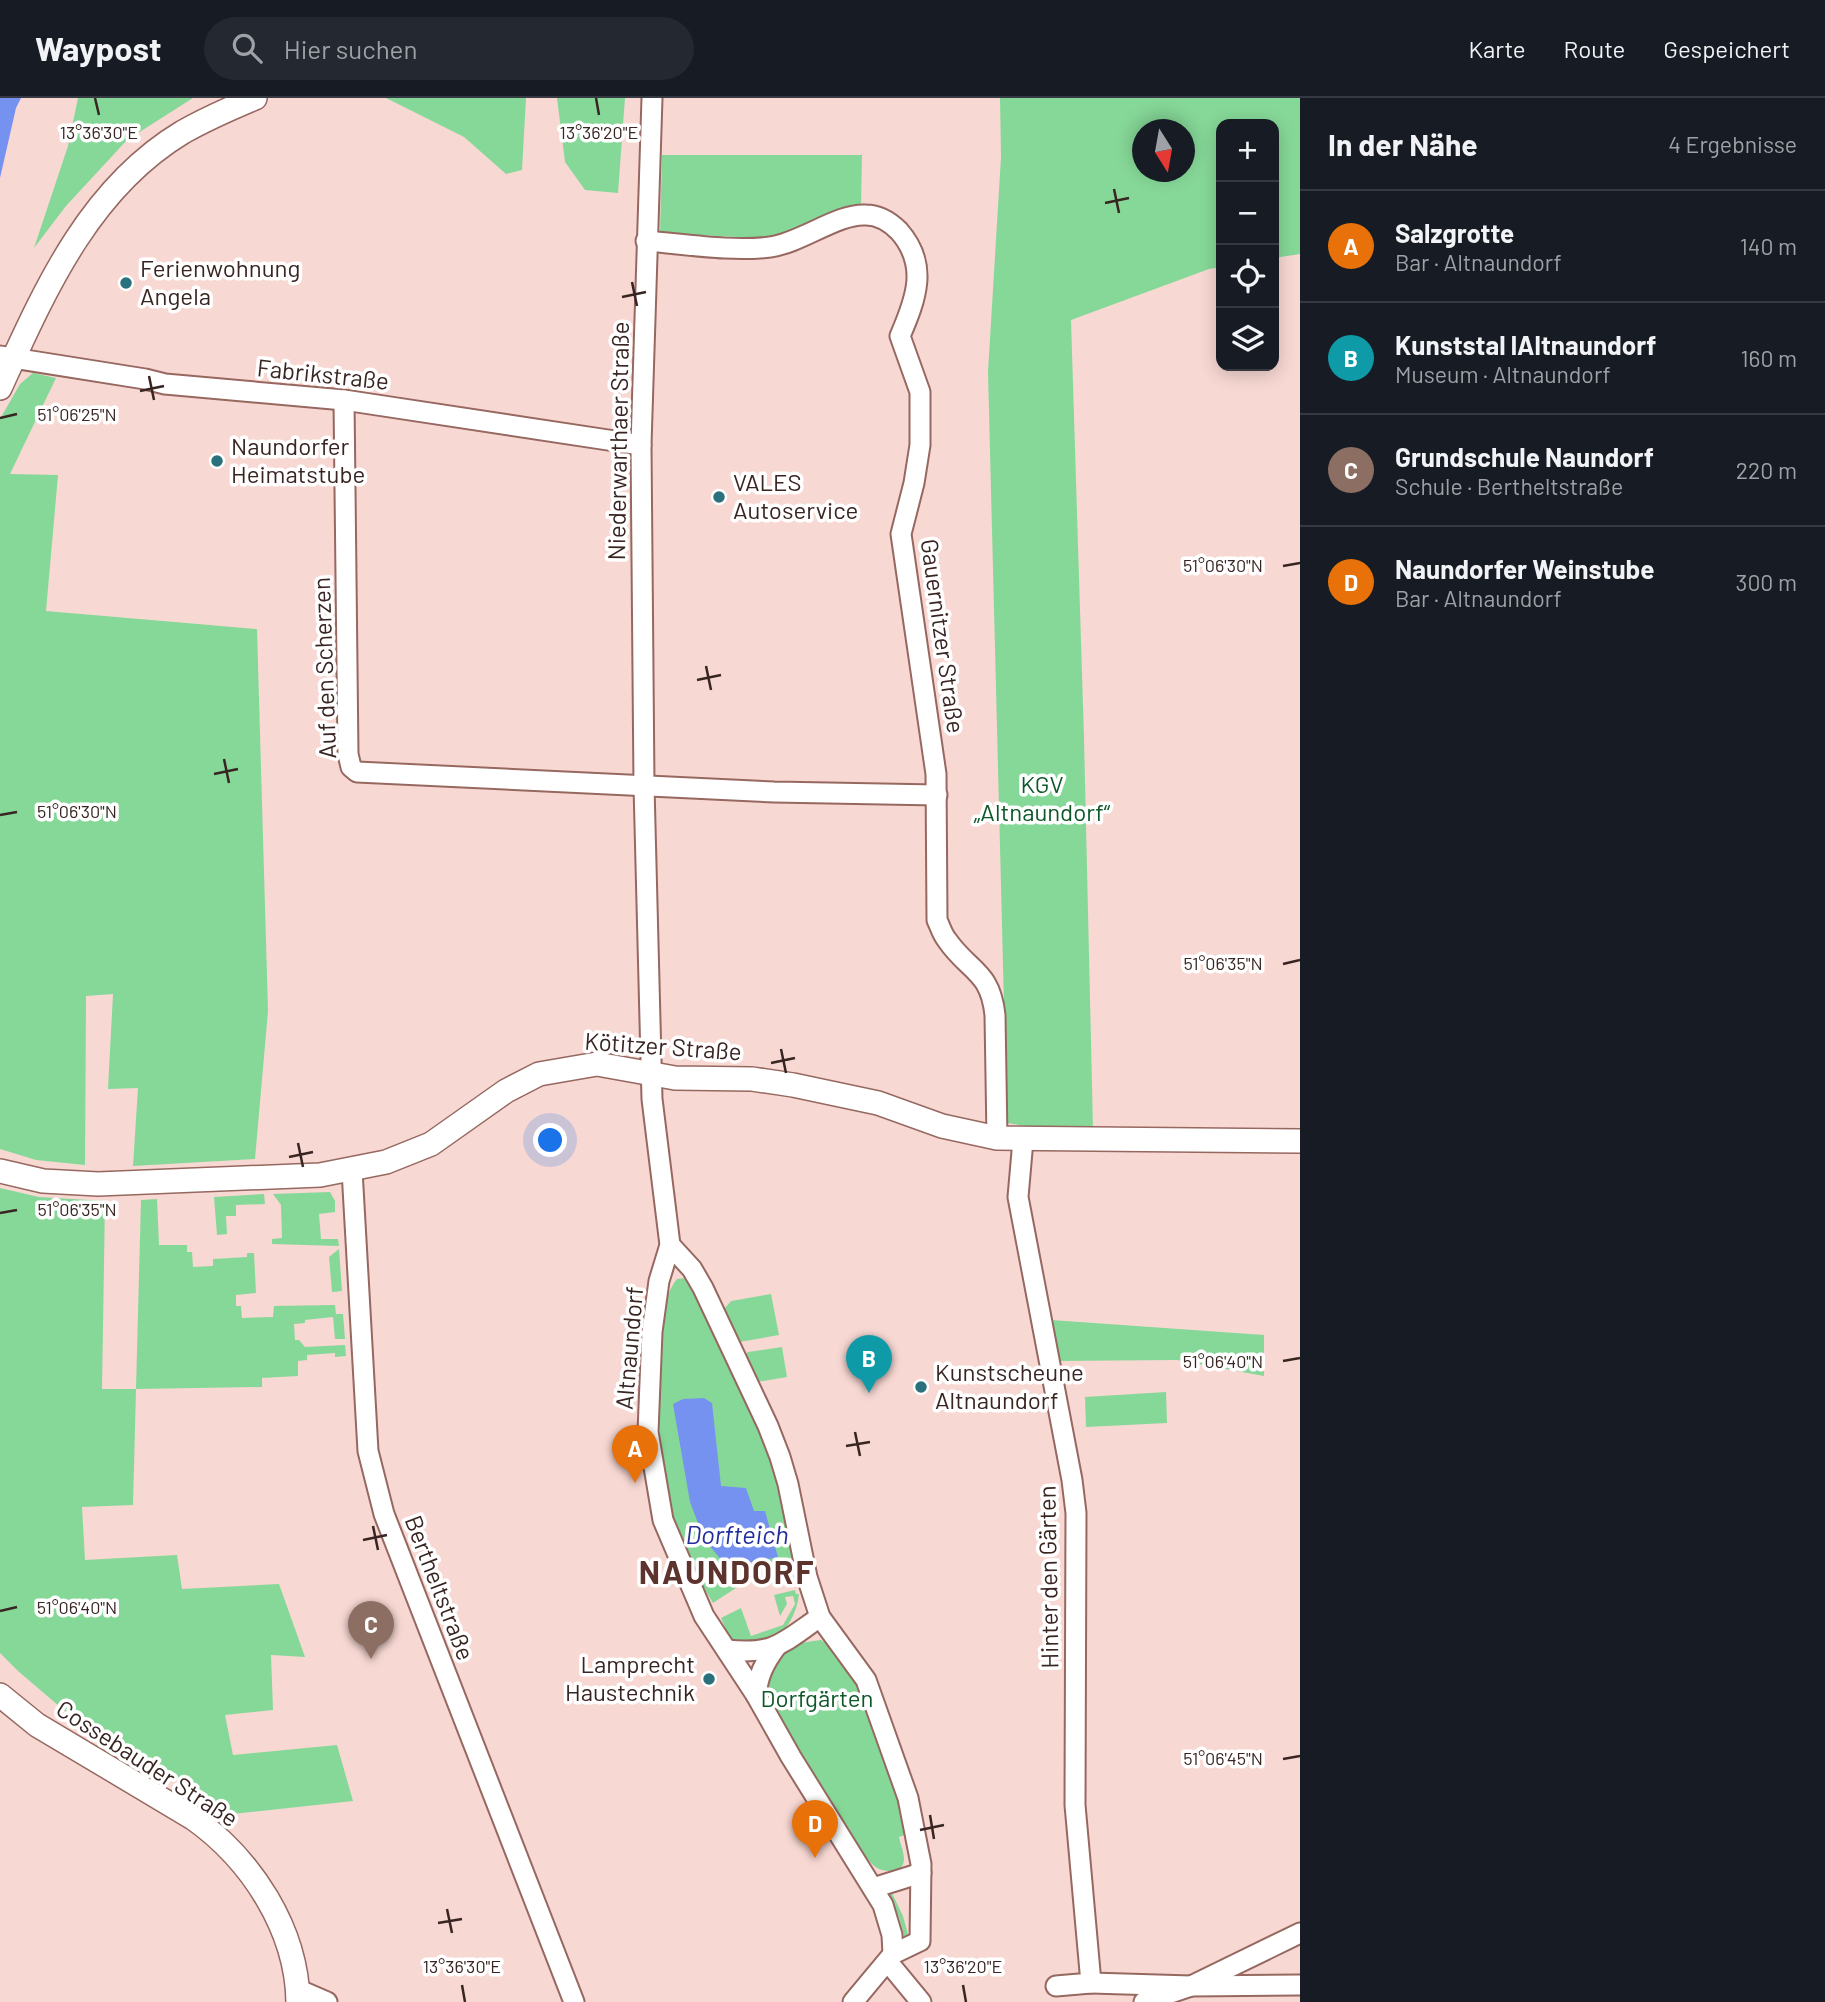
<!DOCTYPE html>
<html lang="de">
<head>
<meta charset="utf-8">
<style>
	:root { --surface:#171b24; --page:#242831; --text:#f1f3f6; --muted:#9ea1a6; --line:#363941; --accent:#2a717d }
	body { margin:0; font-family:Barlow,sans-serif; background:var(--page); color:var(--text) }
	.controls { position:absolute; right:21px; top:21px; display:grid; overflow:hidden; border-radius:14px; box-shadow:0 4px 18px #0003 }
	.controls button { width:63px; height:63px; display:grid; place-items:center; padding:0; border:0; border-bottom:2px solid var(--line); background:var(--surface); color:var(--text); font:35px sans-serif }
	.compass { position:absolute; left:1132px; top:21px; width:63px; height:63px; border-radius:50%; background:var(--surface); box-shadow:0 4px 18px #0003; rotate:169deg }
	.you { position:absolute; left:551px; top:1043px; width:24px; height:24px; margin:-18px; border:5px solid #fff; border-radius:50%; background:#1a73e8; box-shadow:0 0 0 10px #1a73e833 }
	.badge { display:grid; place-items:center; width:46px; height:46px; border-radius:50%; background:var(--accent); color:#fff; font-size:23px; font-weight:700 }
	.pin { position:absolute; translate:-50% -58px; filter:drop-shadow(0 2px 4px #0008) }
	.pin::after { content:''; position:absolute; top:37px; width:24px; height:21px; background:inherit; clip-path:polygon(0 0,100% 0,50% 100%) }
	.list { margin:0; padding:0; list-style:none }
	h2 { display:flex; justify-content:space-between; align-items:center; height:91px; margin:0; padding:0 28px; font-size:30px }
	h2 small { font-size:23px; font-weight:400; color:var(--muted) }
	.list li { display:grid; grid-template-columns:46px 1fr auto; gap:21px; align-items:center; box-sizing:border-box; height:112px; padding:0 28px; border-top:2px solid var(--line) }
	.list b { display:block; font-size:26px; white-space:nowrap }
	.list p { margin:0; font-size:23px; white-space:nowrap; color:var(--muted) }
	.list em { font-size:23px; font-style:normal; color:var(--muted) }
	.icon { flex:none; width:38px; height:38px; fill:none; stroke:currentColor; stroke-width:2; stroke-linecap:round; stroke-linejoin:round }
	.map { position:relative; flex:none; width:1300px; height:1904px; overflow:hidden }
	header { display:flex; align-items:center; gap:42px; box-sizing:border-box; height:98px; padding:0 35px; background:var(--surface); border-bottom:2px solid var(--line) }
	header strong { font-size:33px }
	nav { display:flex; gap:38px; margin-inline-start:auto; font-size:24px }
	.search { width:490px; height:63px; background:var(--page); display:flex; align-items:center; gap:18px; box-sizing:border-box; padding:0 24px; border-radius:38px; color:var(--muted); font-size:26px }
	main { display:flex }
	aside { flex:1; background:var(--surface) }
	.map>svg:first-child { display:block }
	.green { fill:#86d898; fill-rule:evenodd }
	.water { fill:#7692f0 }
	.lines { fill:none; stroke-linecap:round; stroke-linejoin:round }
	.minor-casing { stroke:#966860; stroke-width:23 }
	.tertiary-casing { stroke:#966860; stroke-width:26 }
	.minor { stroke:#fff; stroke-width:19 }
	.tertiary { stroke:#fff; stroke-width:23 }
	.ticks { fill:none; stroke:#382522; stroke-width:2.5 }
	.poi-dot { fill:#2a717d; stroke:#fff; stroke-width:2.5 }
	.labels { text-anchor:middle; stroke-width:7; stroke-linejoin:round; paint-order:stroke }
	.poi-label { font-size:24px; fill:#382522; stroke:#fff; text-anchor:start }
	.street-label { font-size:24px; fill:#382522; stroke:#fff }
	.park-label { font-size:24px; fill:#0d5728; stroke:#fff }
	.water-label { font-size:26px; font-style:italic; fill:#222e9a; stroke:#fff }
	.district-label { font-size:32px; font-weight:bold; letter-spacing:2px; fill:#5d342d; stroke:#fff }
	.ticks-label { font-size:18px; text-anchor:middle; fill:#382522; stroke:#fff; stroke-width:7; stroke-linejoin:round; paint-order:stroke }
</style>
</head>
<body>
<header>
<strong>Waypost</strong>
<div class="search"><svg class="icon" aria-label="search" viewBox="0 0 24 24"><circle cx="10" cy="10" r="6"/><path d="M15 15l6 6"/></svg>Hier suchen</div>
<nav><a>Karte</a><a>Route</a><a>Gespeichert</a></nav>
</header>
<main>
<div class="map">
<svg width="1300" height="1904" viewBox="0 0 1300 1904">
	<rect width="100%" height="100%" fill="#f8d8d3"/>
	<g class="green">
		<polygon points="78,0 193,0 127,42 66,108 34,150 68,48"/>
		<polygon points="386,0 526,0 522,72 506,76 464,39"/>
		<polygon points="557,0 625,0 618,95 585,92 565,64"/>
		<path d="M1000,0H1300V156L1274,160V26H1221V169L1209,171L1071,222L1084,640L1093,1031L1032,1029L1007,1025L988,274L1001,59ZM1142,32H1184V74H1142Z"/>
		<polygon points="662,57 862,57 861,108 775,141 660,135"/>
		<polygon points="33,275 56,280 10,376 58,377 46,513 257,531 268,913 255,1061 133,1068 138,990 108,991 113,896 86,898 85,1067 36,1062 0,1051 0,321 20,286"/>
		<polygon points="0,1090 39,1099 105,1103 102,1291 136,1291 141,1102 157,1101 159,1147 187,1147 187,1154 192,1154 193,1169 213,1168 213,1161 247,1159 247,1155 254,1155 256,1195 236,1197 236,1208 241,1208 242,1220 273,1219 274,1208 335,1207 336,1216 343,1216 345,1241 335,1241 333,1219 305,1222 305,1225 294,1226 295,1242 299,1242 305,1249 345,1247 346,1258 335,1259 335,1255 307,1257 307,1262 298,1263 298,1278 262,1280 262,1289 136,1291 133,1407 82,1409 85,1462 177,1457 182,1491 279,1486 305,1559 271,1557 273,1612 225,1617 233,1657 337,1647 353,1703 232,1716 177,1680 80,1626 18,1573 0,1555"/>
		<polygon points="330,1094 335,1103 335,1114 319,1116 321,1141 338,1141 339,1148 272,1146 272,1141 282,1140 281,1107 273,1096"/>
		<polygon points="264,1096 265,1106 236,1107 236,1118 226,1118 227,1136 217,1137 214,1099"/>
		<polygon points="339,1151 342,1193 332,1194 329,1159"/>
		<path d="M687,1180C721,1240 752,1304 774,1370C783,1399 790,1429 798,1458L739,1472L742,1486L713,1505C702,1486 687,1466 679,1445C660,1397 643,1220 677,1181Z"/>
		<polygon points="771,1196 779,1237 739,1244 725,1215 725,1210 731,1203"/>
		<polygon points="1051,1222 1264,1237 1264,1278 1177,1262 1056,1263"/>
		<polygon points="782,1249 787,1279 757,1284 744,1257 748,1254"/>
		<polygon points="1166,1294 1167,1325 1086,1329 1085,1299"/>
		<path d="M795,1492L796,1496H799C797,1516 787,1531 773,1544L732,1546L721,1520L741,1510L751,1538L783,1527L795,1506L793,1498L785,1499L787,1506L780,1518L774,1497Z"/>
		<path d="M821,1542L838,1554L864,1597L910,1735L899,1739C900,1745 904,1754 904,1761C904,1775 887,1775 877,1770C872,1767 869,1762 865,1758L762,1593C779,1552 774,1548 821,1542Z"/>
		<polygon points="890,1791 903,1818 909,1840 905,1841 899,1819 886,1794"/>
	</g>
	<g class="water">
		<polygon points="0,0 21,0 16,10 0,80"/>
		<polygon points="704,1300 712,1305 721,1388 746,1390 754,1413 765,1413 778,1459 727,1469 704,1441 690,1404 673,1306 683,1301"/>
	</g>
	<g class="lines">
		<g class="minor-casing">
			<g id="minor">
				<polyline points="652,0 641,347 644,688 652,1001 670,1147 659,1183 652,1234 648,1334 663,1422 704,1518 756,1597 791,1659 883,1807 892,1837 893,1856"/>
				<path d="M646,143C685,146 732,154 770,149C801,145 838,115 866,117C879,117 891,125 899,133C929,167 916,201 900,238L920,294V347L914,385L901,436L936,676L937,822C940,828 942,836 947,842C969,874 990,872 995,917L997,1040"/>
				<polyline points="0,258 145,281 165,286 344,302 641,347"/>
				<polyline points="344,302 348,656 351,669 357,674 774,694 937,697"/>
				<polyline points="1023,1042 1018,1099 1072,1382 1076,1415 1075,1707 1091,1885 1056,1888"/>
				<polyline points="352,1072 368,1353 384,1416 574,1904"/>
				<polyline points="670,1147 692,1171 703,1190 768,1328 780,1359 788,1386 807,1479 820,1519 866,1582 908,1700 921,1766 920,1843 893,1856"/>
				<path d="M727,1552C775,1557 782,1545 820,1519"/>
				<path d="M756,1597C758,1578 764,1565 776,1549"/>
				<polyline points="873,1790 921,1775"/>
				<polyline points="888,1864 921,1904"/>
				<polyline points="1091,1885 1191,1888 1300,1887"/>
				<polyline points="297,1891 327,1904"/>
				<polyline points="853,1904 893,1856"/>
				<polyline points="1144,1904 1191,1888 1300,1835"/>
			</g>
		</g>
		<g class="tertiary-casing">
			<g id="tertiary">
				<path d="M0,290C44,194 88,91 183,34C206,21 231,10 255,0"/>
				<polyline points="0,1073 43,1083 98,1086 320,1077 386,1064 431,1046 506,993 539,976 597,966 675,980 752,981 793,987 878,1005 942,1028 997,1040 1300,1043"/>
				<path d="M0,1597L37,1627L193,1720C251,1761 297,1831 298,1904"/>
			</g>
		</g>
		<use href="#minor" class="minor"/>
		<use href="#tertiary" class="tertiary"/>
	</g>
	<path class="ticks" d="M95,0L99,17M596,0L599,17M1114,91L1119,115M1105,105L1129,100M632,184L637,208M622,199L646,194M149,278L154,302M140,293L164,288M0,320L17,316M1283,468L1300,465M706,568L711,592M697,582L721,577M224,661L229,685M214,676L238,671M0,717L17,714M1283,866L1300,862M781,951L786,975M771,965L795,960M298,1045L303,1069M289,1059L313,1054M0,1115L17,1112M1283,1263L1300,1260M855,1334L860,1358M846,1348L870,1344M373,1428L378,1452M363,1442L387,1437M0,1513L17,1509M1283,1661L1300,1658M930,1717L934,1741M920,1732L944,1727M447,1811L452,1835M438,1825L462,1821M462,1887L465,1904M963,1887L966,1904"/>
	<g class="poi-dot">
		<circle cx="126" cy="185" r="7"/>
		<circle cx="217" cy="363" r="7"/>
		<circle cx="719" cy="399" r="7"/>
		<circle cx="921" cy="1289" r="7"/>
		<circle cx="709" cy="1581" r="7"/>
	</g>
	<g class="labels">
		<g class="poi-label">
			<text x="140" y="179">Ferienwohnung<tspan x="140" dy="28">Angela</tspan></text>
			<text x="231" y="357">Naundorfer<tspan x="231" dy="28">Heimatstube</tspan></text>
			<text x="733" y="393">VALES<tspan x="733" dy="28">Autoservice</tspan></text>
			<text x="935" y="1283">Kunstscheune<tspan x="935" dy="28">Altnaundorf</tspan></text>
			<text x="695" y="1575" text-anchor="end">Lamprecht<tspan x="695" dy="28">Haustechnik</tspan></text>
		</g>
		<g class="street-label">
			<text transform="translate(323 277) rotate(6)" y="8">Fabrikstraße</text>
			<text transform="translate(619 343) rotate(-89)" y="8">Niederwarthaer Straße</text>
			<text transform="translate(942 538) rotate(82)" y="8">Gauernitzer Straße</text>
			<text transform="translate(325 570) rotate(-92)" y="8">Auf den Scherzen</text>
			<text transform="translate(663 949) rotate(4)" y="8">Kötitzer Straße</text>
			<text transform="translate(630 1250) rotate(-85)" y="8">Altnaundorf</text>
			<text transform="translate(1049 1479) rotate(-91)" y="8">Hinter den Gärten</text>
			<text transform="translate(439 1490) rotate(69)" y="8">Bertheltstraße</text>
			<text transform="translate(147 1666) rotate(33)" y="8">Cossebauder Straße</text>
		</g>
		<g class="park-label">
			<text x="1042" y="695">KGV<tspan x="1042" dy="28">„Altnaundorf“</tspan></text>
			<text x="817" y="1609">Dorfgärten</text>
		</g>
		<g class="water-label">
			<text x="737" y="1446">Dorfteich</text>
		</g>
		<g class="district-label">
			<text x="727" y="1486">NAUNDORF</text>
		</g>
	</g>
	<g class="ticks-label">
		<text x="599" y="41">13°36'20"E</text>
		<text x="99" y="41">13°36'30"E</text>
		<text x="77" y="323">51°06'25"N</text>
		<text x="1223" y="474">51°06'30"N</text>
		<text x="77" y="720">51°06'30"N</text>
		<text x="1223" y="872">51°06'35"N</text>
		<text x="77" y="1118">51°06'35"N</text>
		<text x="1223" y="1270">51°06'40"N</text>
		<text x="77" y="1516">51°06'40"N</text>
		<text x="1223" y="1667">51°06'45"N</text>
		<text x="462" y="1875">13°36'30"E</text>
		<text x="963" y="1875">13°36'20"E</text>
	</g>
</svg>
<div class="controls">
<button>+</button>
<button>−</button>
<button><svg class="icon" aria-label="locate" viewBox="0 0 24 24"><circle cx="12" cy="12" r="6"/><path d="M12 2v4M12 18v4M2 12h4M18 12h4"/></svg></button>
<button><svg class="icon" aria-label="layers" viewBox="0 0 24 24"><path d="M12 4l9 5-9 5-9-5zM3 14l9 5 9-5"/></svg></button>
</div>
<svg class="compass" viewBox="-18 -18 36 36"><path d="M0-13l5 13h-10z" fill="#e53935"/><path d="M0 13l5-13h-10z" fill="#9ea1a6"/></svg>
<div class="you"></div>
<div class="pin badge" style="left:635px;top:1385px;background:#e8710a">A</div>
<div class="pin badge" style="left:869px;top:1295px;background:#0f9aa8">B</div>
<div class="pin badge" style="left:371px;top:1561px;background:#8d6e63">C</div>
<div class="pin badge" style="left:815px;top:1760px;background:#e8710a">D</div>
</div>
<aside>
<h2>In der Nähe<small>4 Ergebnisse</small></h2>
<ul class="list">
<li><span class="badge" style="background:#e8710a">A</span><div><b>Salzgrotte</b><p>Bar · Altnaundorf</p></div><em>140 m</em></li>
<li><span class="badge" style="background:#0f9aa8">B</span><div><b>Kunststal lAltnaundorf</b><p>Museum · Altnaundorf</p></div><em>160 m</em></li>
<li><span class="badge" style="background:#8d6e63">C</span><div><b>Grundschule Naundorf</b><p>Schule · Bertheltstraße</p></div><em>220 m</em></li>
<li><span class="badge" style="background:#e8710a">D</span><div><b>Naundorfer Weinstube</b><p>Bar · Altnaundorf</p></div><em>300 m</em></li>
</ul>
</aside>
</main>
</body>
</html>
